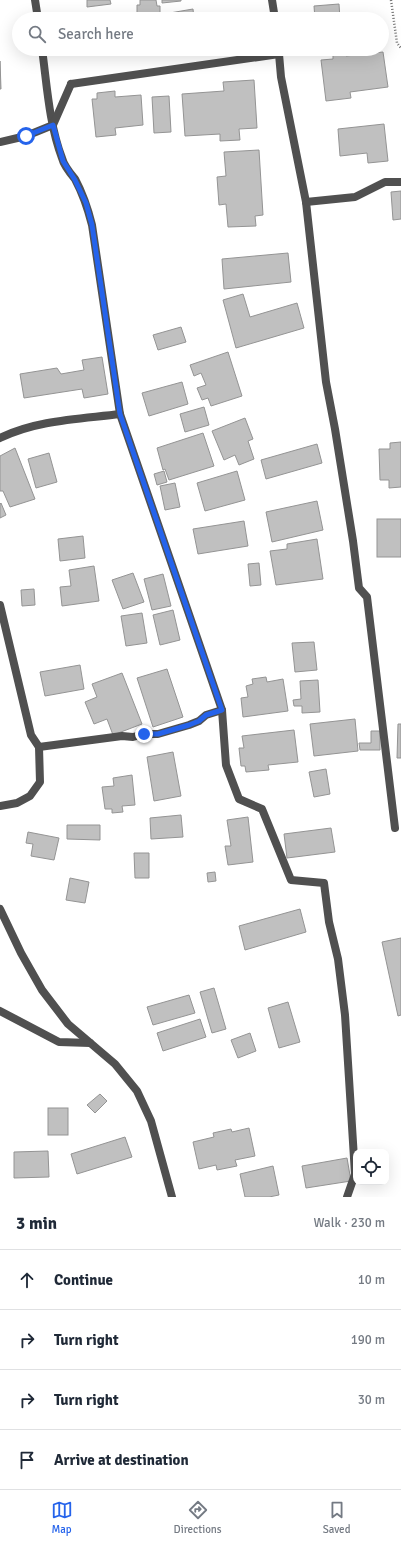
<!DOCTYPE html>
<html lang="en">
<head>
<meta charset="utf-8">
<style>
	:root { --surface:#fff; --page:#f2f2f3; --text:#1f2937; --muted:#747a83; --line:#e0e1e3; --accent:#2563eb }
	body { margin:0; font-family:Signika,sans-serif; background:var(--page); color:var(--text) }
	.controls { position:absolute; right:12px; bottom:12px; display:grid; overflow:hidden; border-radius:8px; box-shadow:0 4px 16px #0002 }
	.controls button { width:36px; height:36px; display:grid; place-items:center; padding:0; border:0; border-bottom:1px solid var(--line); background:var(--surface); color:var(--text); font:20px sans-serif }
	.stop { position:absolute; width:12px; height:12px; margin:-9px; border:3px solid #2563eb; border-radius:50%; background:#fff }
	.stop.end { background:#2563eb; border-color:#fff; box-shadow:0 1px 4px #0008 }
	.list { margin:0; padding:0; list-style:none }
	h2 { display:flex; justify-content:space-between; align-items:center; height:52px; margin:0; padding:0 16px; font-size:17px }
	h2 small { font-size:13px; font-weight:400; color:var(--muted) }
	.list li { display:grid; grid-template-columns:26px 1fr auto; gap:12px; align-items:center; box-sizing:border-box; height:60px; padding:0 16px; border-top:1px solid var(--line) }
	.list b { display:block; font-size:15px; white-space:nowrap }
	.list em { font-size:13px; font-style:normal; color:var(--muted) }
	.icon { flex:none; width:22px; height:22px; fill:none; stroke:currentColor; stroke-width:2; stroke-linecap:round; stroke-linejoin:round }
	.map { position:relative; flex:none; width:401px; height:1197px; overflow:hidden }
	.search { position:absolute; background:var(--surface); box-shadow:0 4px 16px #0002; left:12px; right:12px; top:12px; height:44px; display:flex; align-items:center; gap:10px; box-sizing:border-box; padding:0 14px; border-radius:22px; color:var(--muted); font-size:15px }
	.sheet { height:292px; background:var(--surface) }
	nav { display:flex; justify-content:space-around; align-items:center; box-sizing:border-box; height:56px; border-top:1px solid var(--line); background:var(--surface); font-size:11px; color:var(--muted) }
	nav a { display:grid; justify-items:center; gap:2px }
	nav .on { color:var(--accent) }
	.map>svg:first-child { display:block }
	.building { fill:#c0c0c0; stroke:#949494 }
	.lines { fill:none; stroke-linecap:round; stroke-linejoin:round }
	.path { stroke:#727272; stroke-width:2.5; stroke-dasharray:1 2; stroke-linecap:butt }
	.street { stroke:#505050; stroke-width:8 }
	.route { stroke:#2563eb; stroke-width:5 }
</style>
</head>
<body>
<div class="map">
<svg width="401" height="1197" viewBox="0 0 401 1197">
	<rect width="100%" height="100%" fill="#fff"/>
	<g class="building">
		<polygon points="87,0 110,0 111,4 87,7"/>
		<polygon points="140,0 156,0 157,6 160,6 160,15 141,16 141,13 137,13 137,5 140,5"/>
		<polygon points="162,0 181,0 181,1 162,3"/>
		<polygon points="339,4 340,19 315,19 314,6"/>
		<polygon points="193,9 194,19 164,19 164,14"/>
		<polygon points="137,49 160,49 160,51 137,53"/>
		<polygon points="318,49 334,49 334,51 318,52"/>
		<polygon points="346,52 346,56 383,52 388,87 350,92 351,98 326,101 321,60 333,59 333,53"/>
		<polygon points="0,61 1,89 0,89"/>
		<polygon points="254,80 257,128 239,129 240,140 220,141 220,134 185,136 182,94 224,91 223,82"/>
		<polygon points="115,91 115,97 141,95 143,125 115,128 116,135 96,137 92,99 97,99 97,93"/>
		<polygon points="169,96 171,132 154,133 152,97"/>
		<polygon points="384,124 388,161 368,163 367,153 340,156 338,129"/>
		<polygon points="259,150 263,215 255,216 256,226 228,227 226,204 219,205 217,177 226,176 224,152"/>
		<polygon points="401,191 401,219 393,220 391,192"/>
		<polygon points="288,253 291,282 224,289 222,259"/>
		<polygon points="243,294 250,317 297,303 304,328 236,348 223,300"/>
		<polygon points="181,327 186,342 158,350 153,335"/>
		<polygon points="228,352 242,396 211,406 208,398 202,400 197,388 206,385 201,373 194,376 190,365"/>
		<polygon points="102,357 108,394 84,398 82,389 24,398 20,374 57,368 61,374 84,370 82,360"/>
		<polygon points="182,382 188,404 149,416 142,393"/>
		<polygon points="204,407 209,425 185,432 180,414"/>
		<polygon points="245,418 253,439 248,441 254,459 239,465 235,455 224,460 212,431"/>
		<polygon points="203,433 214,466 169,480 165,469 163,470 157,448"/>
		<polygon points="401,442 401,487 389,488 389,480 380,480 379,449 390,449 390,443"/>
		<polygon points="317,444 322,463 266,479 261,460"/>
		<polygon points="15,448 35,499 10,507 3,491 0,491 0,456"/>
		<polygon points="49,453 57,482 36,488 28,459"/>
		<polygon points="164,471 167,482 157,485 154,474"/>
		<polygon points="237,471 245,500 205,511 197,483"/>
		<polygon points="175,483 180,507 165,510 160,486"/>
		<polygon points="317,501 323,530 272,542 266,512"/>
		<polygon points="1,503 6,515 0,518 0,504"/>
		<rect x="377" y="519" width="24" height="38"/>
		<polygon points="244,521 248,546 198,554 193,529"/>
		<polygon points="83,536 85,558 60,561 58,539"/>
		<polygon points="317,539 323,579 276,585 270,551 287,549 287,544"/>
		<polygon points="259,563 261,585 250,586 248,564"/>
		<polygon points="94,566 99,601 62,606 60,587 71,586 69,570"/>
		<polygon points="133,573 144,602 123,609 112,580"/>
		<polygon points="163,574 171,606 152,610 144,579"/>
		<polygon points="34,589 35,605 22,606 21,590"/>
		<polygon points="173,610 180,640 160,645 153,615"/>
		<polygon points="142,613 147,643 126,646 121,616"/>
		<polygon points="314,642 317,670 295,672 292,643"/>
		<polygon points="80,665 84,689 45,696 40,672"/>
		<polygon points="167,669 183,717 153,727 137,678"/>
		<polygon points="122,673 142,724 113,735 107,719 94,724 85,702 97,697 92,684"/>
		<polygon points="266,677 267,682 283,679 288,711 243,717 241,698 248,697 246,686 253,684 252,679"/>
		<polygon points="318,680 320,712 302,713 302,706 294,706 293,700 301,699 300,681"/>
		<polygon points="355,719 358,751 314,756 310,724"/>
		<polygon points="398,724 401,724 401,758 397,758"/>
		<polygon points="294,730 298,762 268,765 269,770 246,772 245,766 241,766 239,748 244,748 242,736"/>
		<polygon points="371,731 380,731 380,750 360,750 359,743 371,743"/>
		<polygon points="173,752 181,796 154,801 147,757"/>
		<polygon points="326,769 330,794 314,797 309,772"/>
		<polygon points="132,775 135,805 122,806 123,812 112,813 112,809 105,809 102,787 114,786 113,778"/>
		<polygon points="181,815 183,837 151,839 150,818"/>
		<polygon points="248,817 253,862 228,865 225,846 231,846 227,820"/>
		<polygon points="67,825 100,825 100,840 67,839"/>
		<polygon points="331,828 335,852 287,858 284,834"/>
		<polygon points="28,832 59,838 54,860 31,856 33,844 26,843"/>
		<polygon points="134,853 149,853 149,878 135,878"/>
		<polygon points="215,872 216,881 208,882 207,873"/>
		<polygon points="70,878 89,882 85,903 66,900"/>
		<polygon points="300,909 306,932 245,950 239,926"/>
		<polygon points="401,938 401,1015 398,1016 382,942"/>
		<polygon points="214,988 226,1029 212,1033 200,992"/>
		<polygon points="189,995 195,1013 153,1025 147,1007"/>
		<polygon points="288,1002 300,1042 279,1048 268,1008"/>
		<polygon points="200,1019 206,1037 163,1051 157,1033"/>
		<polygon points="250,1033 256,1051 238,1058 231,1040"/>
		<polygon points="100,1094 107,1101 95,1113 87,1105"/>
		<rect x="48" y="1108" width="20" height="27"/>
		<polygon points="249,1128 255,1156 235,1160 237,1166 217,1170 216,1165 199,1169 193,1142 214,1137 213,1133 231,1129 232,1132"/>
		<polygon points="125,1137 132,1157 77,1174 71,1154"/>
		<polygon points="48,1151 49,1177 14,1178 14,1152"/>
		<polygon points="347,1158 351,1181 306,1188 302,1166"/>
		<polygon points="273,1166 279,1195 269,1197 245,1197 240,1174"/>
	</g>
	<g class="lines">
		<polyline class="path" points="391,0 397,43 401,48"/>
		<g class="street">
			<polyline points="35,0 38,19"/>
			<polyline points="272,0 275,19"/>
			<path d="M42,49C47,85 49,124 62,158C64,166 70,173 75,179C83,194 88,209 92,225L120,414L222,710L226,765L239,799L262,809L291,880L324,883L329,922L338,959L345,1015L355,1174L347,1197"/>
			<polyline points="279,54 281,77 306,202 326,382 335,429 353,541 359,588 367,597 395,828"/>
			<polyline points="71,84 279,54 279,50"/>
			<polyline points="0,142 26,136 53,125 71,84"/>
			<polyline points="306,202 355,197 385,182 401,182"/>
			<path d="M0,438C36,420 80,419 120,414"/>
			<polyline points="0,605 31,735 39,747 40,782 30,796 17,803 0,806"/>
			<polyline points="39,747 122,736 133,737 144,734 158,734 189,725 199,721 206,715 222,710"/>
			<polyline points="0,909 21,953 42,990 68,1024 115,1064 137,1091 151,1121 172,1197"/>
			<polyline points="0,1011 59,1042 90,1043"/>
		</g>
	</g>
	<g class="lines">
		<polyline class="route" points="26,136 53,125 63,161 75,180 86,203 92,225 120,414 222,710 206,715 199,721 189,725 158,734 144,734"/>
	</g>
</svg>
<div class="controls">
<button><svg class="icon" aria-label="locate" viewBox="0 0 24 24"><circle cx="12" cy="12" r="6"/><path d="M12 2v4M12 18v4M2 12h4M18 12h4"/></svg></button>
</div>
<div class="stop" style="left:26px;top:136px"></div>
<div class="stop end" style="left:144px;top:734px"></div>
<div class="search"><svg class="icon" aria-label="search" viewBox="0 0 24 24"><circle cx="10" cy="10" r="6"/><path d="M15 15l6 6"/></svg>Search here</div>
</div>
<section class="sheet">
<h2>3 min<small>Walk · 230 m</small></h2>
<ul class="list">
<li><svg class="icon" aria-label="ahead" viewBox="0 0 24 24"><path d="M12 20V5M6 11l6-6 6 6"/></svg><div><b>Continue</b></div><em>10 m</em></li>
<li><svg class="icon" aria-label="right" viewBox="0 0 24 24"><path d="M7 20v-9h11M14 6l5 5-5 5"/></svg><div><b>Turn right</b></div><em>190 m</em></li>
<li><svg class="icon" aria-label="right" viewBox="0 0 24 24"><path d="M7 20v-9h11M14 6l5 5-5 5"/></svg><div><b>Turn right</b></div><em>30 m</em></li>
<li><svg class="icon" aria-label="arrive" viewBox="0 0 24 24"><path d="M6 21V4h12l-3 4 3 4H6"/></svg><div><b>Arrive at destination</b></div></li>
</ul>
</section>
<nav>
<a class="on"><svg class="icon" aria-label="map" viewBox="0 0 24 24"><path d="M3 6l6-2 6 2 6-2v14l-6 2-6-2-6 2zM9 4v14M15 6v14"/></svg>Map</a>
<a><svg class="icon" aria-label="directions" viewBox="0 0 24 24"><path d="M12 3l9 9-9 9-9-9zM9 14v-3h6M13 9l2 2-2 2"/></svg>Directions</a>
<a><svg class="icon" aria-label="saved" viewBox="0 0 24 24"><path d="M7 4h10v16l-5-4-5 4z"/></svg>Saved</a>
</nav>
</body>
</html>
